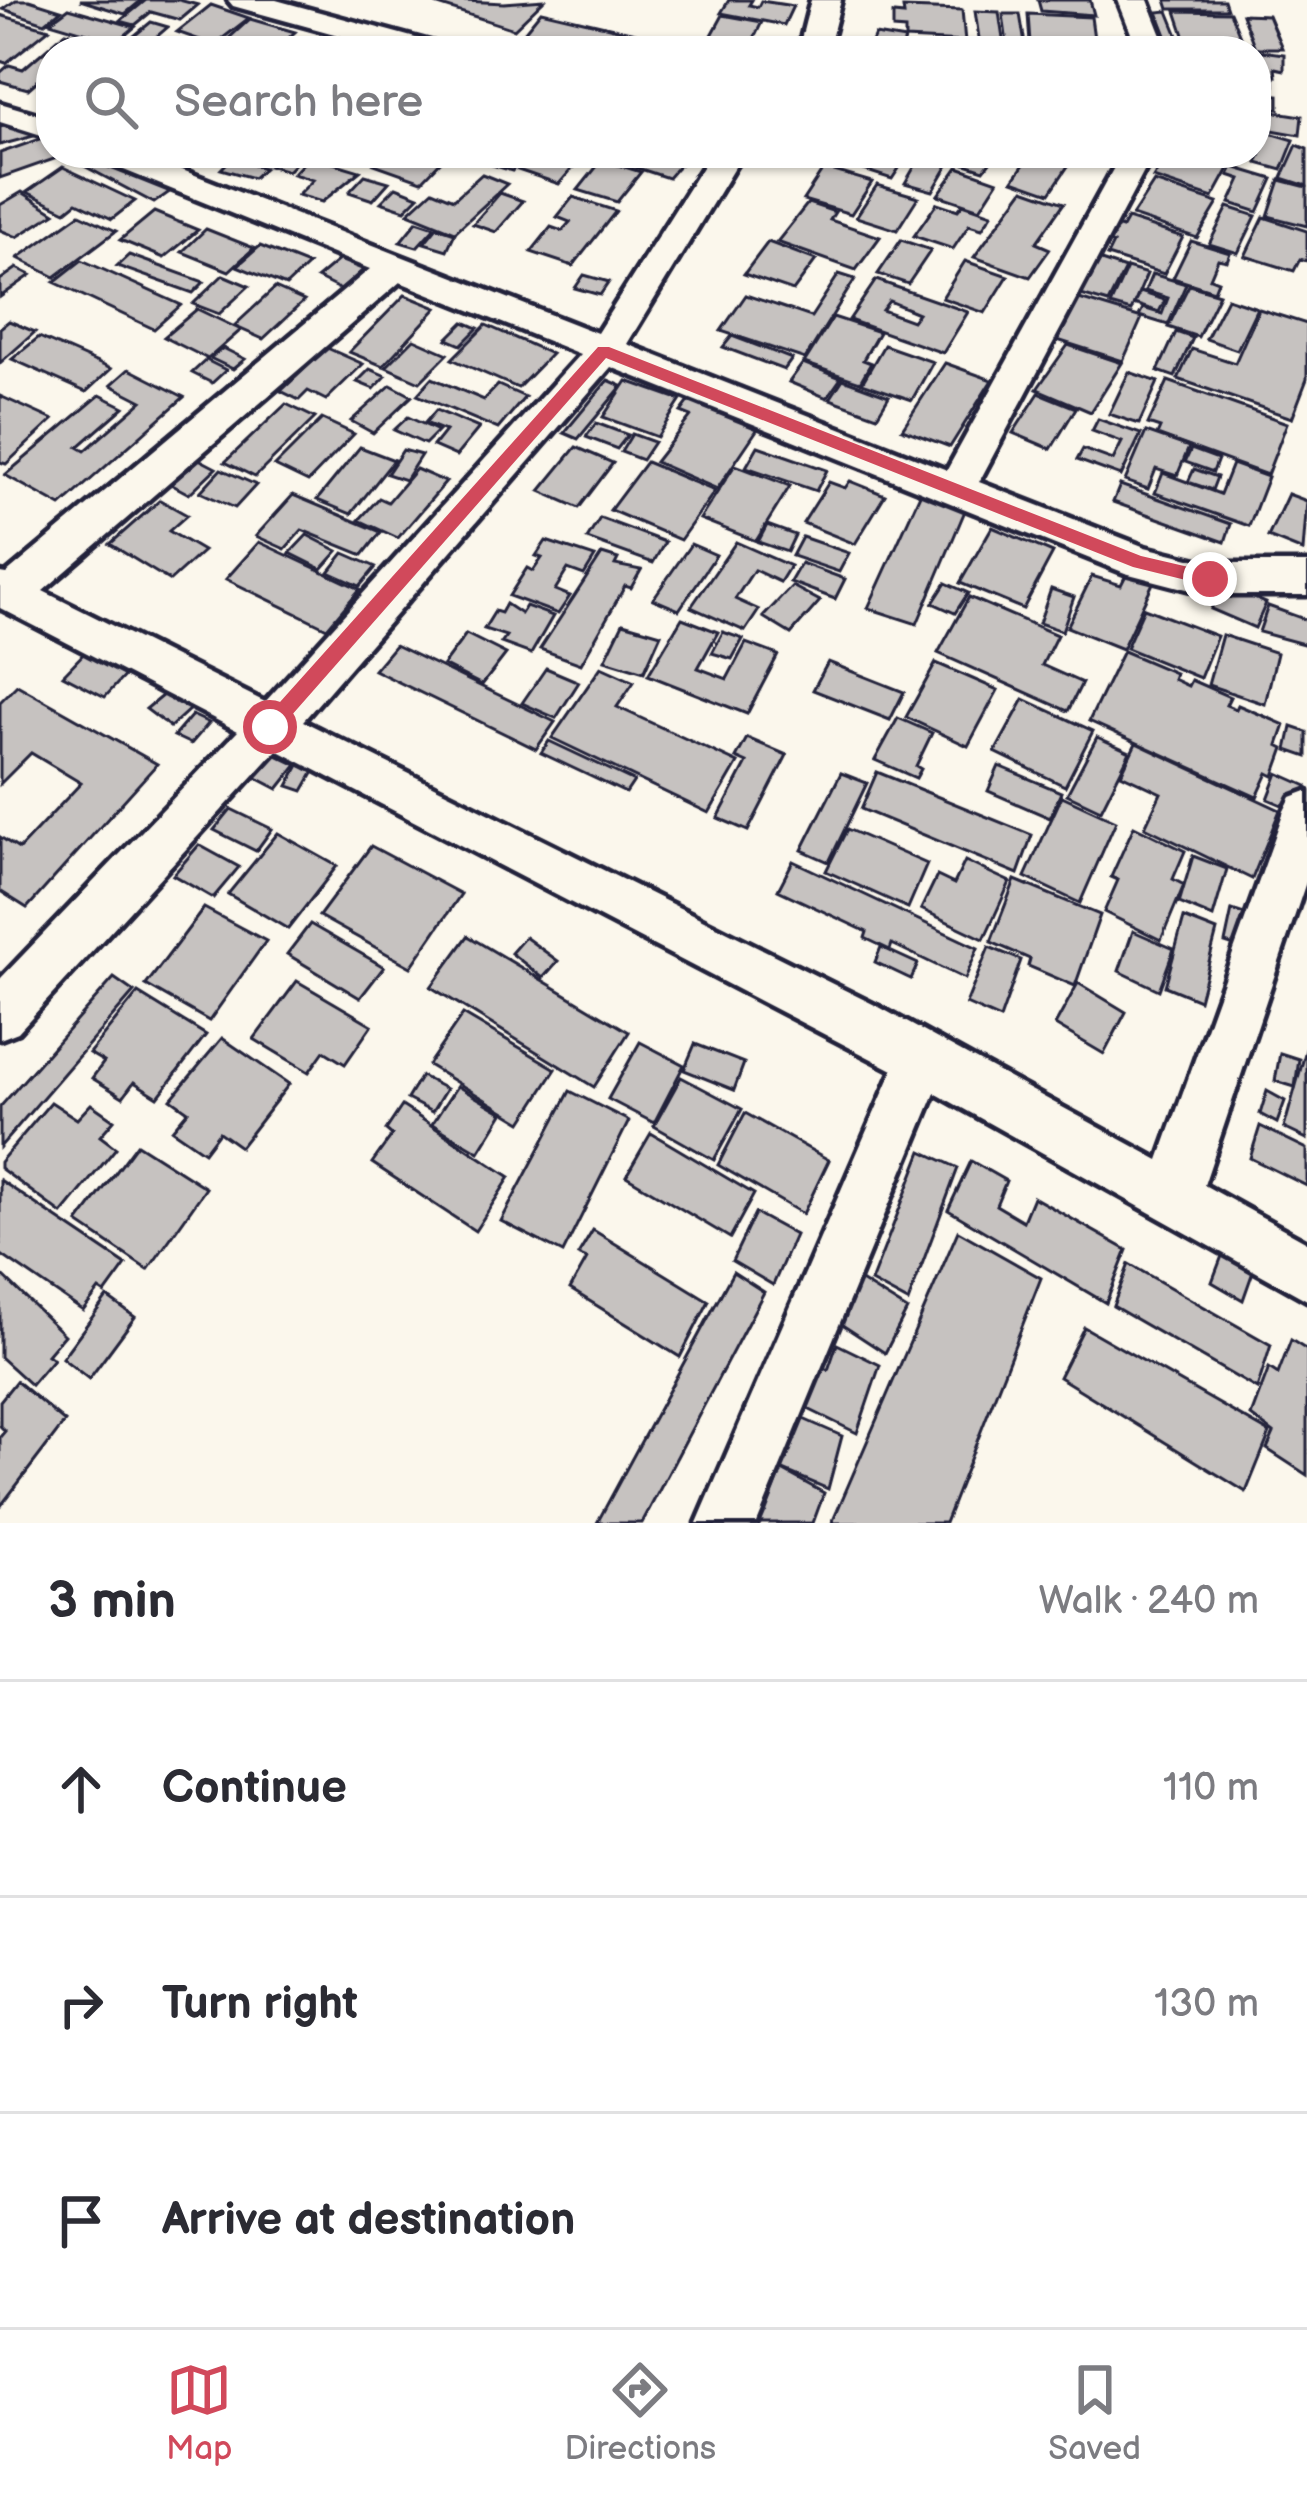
<!DOCTYPE html>
<html lang="en">
<head>
<meta charset="utf-8">
<style>
	:root { --surface:#fff; --page:#f2f2f3; --text:#2b2b33; --muted:#7c7c81; --line:#e1e1e2; --accent:#d1495b }
	body { margin:0; font-family:"Balsamiq Sans",sans-serif; background:var(--page); color:var(--text) }
	.stop { position:absolute; width:36px; height:36px; margin:-27px; border:9px solid #d1495b; border-radius:50%; background:#fff }
	.stop.end { background:#d1495b; border-color:#fff; box-shadow:0 3px 12px #0008 }
	.list { margin:0; padding:0; list-style:none }
	h2 { display:flex; justify-content:space-between; align-items:center; height:156px; margin:0; padding:0 48px; font-size:51px }
	h2 small { font-size:39px; font-weight:400; color:var(--muted) }
	.list li { display:grid; grid-template-columns:78px 1fr auto; gap:36px; align-items:center; box-sizing:border-box; height:216px; padding:0 48px; border-top:3px solid var(--line) }
	.list b { display:block; font-size:45px; white-space:nowrap }
	.list em { font-size:39px; font-style:normal; color:var(--muted) }
	.icon { flex:none; width:66px; height:66px; fill:none; stroke:currentColor; stroke-width:2; stroke-linecap:round; stroke-linejoin:round }
	.map { position:relative; flex:none; width:1307px; height:1523px; overflow:hidden }
	.search { position:absolute; background:var(--surface); box-shadow:0 3px 9px #0004; left:36px; right:36px; top:36px; height:132px; display:flex; align-items:center; gap:30px; box-sizing:border-box; padding:0 42px; border-radius:48px; color:var(--muted); font-size:45px }
	.sheet { height:804px; background:var(--surface) }
	nav { display:flex; justify-content:space-around; align-items:center; box-sizing:border-box; height:168px; border-top:3px solid var(--line); background:var(--surface); font-size:33px; color:var(--muted) }
	nav a { display:grid; justify-items:center; gap:6px }
	nav .on { color:var(--accent) }
	.map>svg:first-child { display:block }
	.building { fill:#c6c2c0; stroke:#22223b; stroke-width:3; fill-rule:evenodd }
	.lines { fill:none; stroke-linecap:round; stroke-linejoin:round }
	.minor-casing { stroke:#22223b; stroke-width:9 }
	.minor { fill:#fbf7ec; fill-rule:evenodd }
	.route { fill:#d1495b }
</style>
</head>
<body>
<div class="map">
<svg width="1307" height="1523" viewBox="0 0 1307 1523">
	<rect width="100%" height="100%" fill="#fbf7ec"/>
	<filter id="ink" filterUnits="userSpaceOnUse"><feTurbulence type="fractalNoise" baseFrequency=".00833" numOctaves="2"/><feDisplacementMap in="SourceGraphic" scale="24" xChannelSelector="R" yChannelSelector="G"/><feConvolveMatrix kernelMatrix="1 2 1 2 8 2 1 2 1" color-interpolation-filters="sRGB"/></filter>
	<g filter="url(#ink)">
		<g class="building">
			<polygon points="16,0 29,0 61,10 45,23 3,9"/>
			<polygon points="80,0 142,0 125,14"/>
			<polygon points="146,0 179,0 198,5 180,20 151,12 135,25 120,21"/>
			<polygon points="444,0 504,3 544,0 514,29 438,5"/>
			<polygon points="729,0 752,0 749,5 758,7 761,1 793,6 784,25 721,13"/>
			<polygon points="1038,0 1090,0 1094,15 1041,11"/>
			<polygon points="1166,0 1224,0 1227,9 1169,9"/>
			<polygon points="211,5 249,18 214,45 177,32"/>
			<polygon points="69,8 135,27 117,42 50,22"/>
			<polygon points="903,8 962,10 965,42 905,39 905,30 893,29 893,14 904,15"/>
			<polygon points="541,11 690,46 686,51 597,51 524,32"/>
			<polygon points="975,11 999,12 1004,46 980,45"/>
			<polygon points="1168,11 1181,43 1169,43 1157,12"/>
			<polygon points="1176,11 1230,12 1242,41 1186,41"/>
			<polygon points="1003,14 1020,14 1025,44 1007,44"/>
			<polygon points="1028,14 1091,17 1095,46 1030,43"/>
			<polygon points="1242,14 1268,15 1282,48 1255,48"/>
			<polygon points="0,15 49,29 6,63 0,61"/>
			<polygon points="723,15 762,22 748,51 705,48"/>
			<polygon points="250,19 295,32 274,51 215,51"/>
			<polygon points="151,22 168,27 141,50 123,45"/>
			<polygon points="66,32 88,38 72,51 51,51 51,69 28,89 0,81 0,73 9,65 23,69"/>
			<polygon points="875,35 905,40 901,51 868,51"/>
			<polygon points="1224,46 1284,54 1284,70 1275,68 1276,76 1256,74 1256,51 1224,51"/>
			<polygon points="1256,75 1274,78 1274,86 1259,85 1259,93 1279,95 1279,109 1256,106"/>
			<polygon points="1264,110 1302,116 1300,135 1261,128"/>
			<polygon points="28,119 34,136 0,145 0,127"/>
			<polygon points="1256,129 1294,140 1282,170 1257,163 1264,147 1256,144"/>
			<polygon points="43,138 57,158 0,178 0,153"/>
			<polygon points="1297,145 1307,149 1307,186 1282,178"/>
			<polygon points="86,153 98,153 171,191 154,203 75,161"/>
			<polygon points="245,153 305,153 288,171 241,157"/>
			<polygon points="385,153 449,153 422,181 374,164"/>
			<polygon points="466,153 527,153 512,171 463,156"/>
			<polygon points="534,153 542,153 576,164 559,184 518,170"/>
			<polygon points="604,153 648,153 681,163 668,178 601,156"/>
			<polygon points="853,153 909,153 892,179 845,164"/>
			<polygon points="962,153 1061,153 1074,157 1050,193 1013,180 1025,163 997,153 984,170 956,161"/>
			<polygon points="1168,153 1194,153 1231,165 1213,198 1153,178"/>
			<polygon points="922,154 950,162 933,191 905,183"/>
			<polygon points="310,156 360,171 322,202 298,195 313,180 293,174"/>
			<polygon points="232,158 264,168 253,178 221,169"/>
			<polygon points="602,160 641,172 617,202 578,190"/>
			<polygon points="63,167 135,201 112,219 77,202 66,211 27,192"/>
			<polygon points="958,167 998,181 980,209 938,195"/>
			<polygon points="1233,167 1273,179 1258,212 1230,203 1241,179 1229,175"/>
			<polygon points="824,168 872,182 851,214 803,200"/>
			<polygon points="482,174 507,184 455,232 408,213 433,190 454,199"/>
			<polygon points="365,175 389,182 373,200 349,192"/>
			<polygon points="1280,180 1307,187 1307,226 1268,216"/>
			<polygon points="1154,182 1218,203 1197,238 1132,216"/>
			<polygon points="877,185 918,197 897,230 856,217"/>
			<polygon points="396,187 419,196 405,210 381,202"/>
			<polygon points="1024,189 1064,203 1036,243 1050,249 1030,277 974,257"/>
			<polygon points="22,192 55,213 17,237 0,230 0,205"/>
			<polygon points="500,193 523,201 496,232 473,224"/>
			<polygon points="573,197 616,211 573,266 531,252 551,227 562,231 570,222 557,217"/>
			<polygon points="808,203 835,212 830,220 880,237 856,270 777,242"/>
			<polygon points="937,203 958,210 963,204 992,214 982,229 969,225 953,249 914,236"/>
			<polygon points="1228,207 1256,216 1238,253 1209,244"/>
			<polygon points="154,212 198,230 164,258 120,240"/>
			<polygon points="80,214 116,231 55,277 18,258"/>
			<polygon points="1264,217 1307,231 1307,261 1300,259 1294,271 1245,256"/>
			<polygon points="1127,219 1183,237 1164,274 1107,256 1113,244 1106,242 1116,226 1122,228"/>
			<polygon points="417,221 435,227 417,247 400,242"/>
			<polygon points="437,227 455,233 447,250 424,243"/>
			<polygon points="206,229 254,248 229,271 182,252"/>
			<polygon points="901,240 931,250 908,284 878,274"/>
			<polygon points="1191,241 1230,253 1227,261 1218,259 1210,278 1218,281 1214,291 1173,278"/>
			<polygon points="768,242 816,260 793,291 744,274"/>
			<polygon points="260,246 308,265 286,286 237,266"/>
			<polygon points="129,255 204,282 193,293 117,266"/>
			<polygon points="341,258 364,269 341,290 317,278"/>
			<polygon points="82,260 181,305 154,329 54,282"/>
			<polygon points="1098,260 1125,269 1108,303 1081,295"/>
			<polygon points="965,261 1008,276 985,313 942,298"/>
			<polygon points="17,268 31,275 0,297 0,280"/>
			<polygon points="1127,268 1147,274 1131,311 1110,305"/>
			<polygon points="839,274 855,279 805,359 721,331 746,295 811,317"/>
			<polygon points="1152,274 1186,284 1168,325 1139,316 1143,308 1162,314 1168,298 1145,291"/>
			<polygon points="223,275 249,286 219,314 193,304"/>
			<polygon points="584,275 609,282 600,295 575,288"/>
			<path d="M876,280L968,312L943,353L849,320ZM889,301L918,313L912,321L882,310Z"/>
			<polygon points="1189,285 1219,294 1198,337 1168,327"/>
			<polygon points="275,288 304,301 263,339 234,326"/>
			<polygon points="1140,292 1165,300 1159,312 1134,304"/>
			<polygon points="405,295 437,308 383,366 349,352"/>
			<polygon points="1066,295 1142,318 1123,361 1045,336"/>
			<polygon points="1227,298 1257,308 1237,350 1206,339"/>
			<polygon points="197,309 241,330 208,359 164,337"/>
			<polygon points="1259,309 1307,324 1307,379 1292,418 1178,379 1192,349 1235,363"/>
			<polygon points="833,317 879,332 863,360 871,363 860,382 804,363"/>
			<polygon points="9,321 35,332 0,363 0,328"/>
			<polygon points="464,322 478,328 461,345 447,339"/>
			<polygon points="486,325 551,354 518,388 452,359"/>
			<polygon points="1176,332 1193,338 1175,377 1158,371"/>
			<polygon points="732,336 792,359 784,370 723,347"/>
			<polygon points="39,337 111,369 86,392 12,359"/>
			<polygon points="414,339 448,354 420,382 386,367"/>
			<polygon points="884,345 933,362 912,400 862,383"/>
			<polygon points="1068,345 1122,363 1091,412 1037,389"/>
			<polygon points="223,348 245,359 233,369 210,358"/>
			<polygon points="327,348 363,364 326,400 308,391 299,400 281,391"/>
			<polygon points="206,360 226,370 212,383 192,373"/>
			<polygon points="803,363 841,378 827,398 789,382"/>
			<polygon points="945,363 992,380 950,447 902,429"/>
			<polygon points="129,369 184,397 61,506 5,475 100,395 124,407 78,447 85,451 142,401 111,385"/>
			<polygon points="370,369 386,376 374,389 357,382"/>
			<polygon points="1129,372 1158,382 1139,424 1109,414"/>
			<polygon points="432,378 484,400 498,385 525,397 498,429 417,395"/>
			<polygon points="843,379 889,396 877,416 830,399"/>
			<polygon points="608,380 622,386 578,439 564,433"/>
			<polygon points="627,381 681,400 657,437 603,417"/>
			<polygon points="1168,381 1287,423 1267,475 1157,435 1160,428 1148,424"/>
			<polygon points="391,385 412,396 373,433 351,421"/>
			<polygon points="1039,393 1076,408 1051,449 1013,433"/>
			<polygon points="0,396 53,420 6,464 0,462"/>
			<polygon points="693,396 761,424 717,489 655,462 691,416 681,412"/>
			<polygon points="286,404 315,418 255,477 225,462"/>
			<polygon points="436,410 479,428 456,456 433,446 445,431 425,423"/>
			<polygon points="408,417 438,431 425,444 394,430"/>
			<polygon points="322,419 354,434 308,482 275,466"/>
			<polygon points="1098,419 1141,434 1121,476 1077,460 1083,449 1113,460 1122,442 1092,431"/>
			<polygon points="596,423 628,435 617,449 586,437"/>
			<polygon points="1146,432 1189,447 1177,476 1156,469 1148,489 1125,481"/>
			<polygon points="632,434 654,442 642,460 621,452"/>
			<polygon points="758,446 827,470 816,491 746,467"/>
			<polygon points="360,447 394,460 351,514 317,500"/>
			<polygon points="576,447 613,463 579,508 540,491"/>
			<polygon points="1191,449 1218,459 1213,472 1185,462"/>
			<polygon points="403,450 421,455 405,480 387,474"/>
			<polygon points="193,456 216,468 189,494 165,481"/>
			<polygon points="646,462 715,491 680,540 610,510"/>
			<polygon points="1232,464 1268,477 1249,526 1155,493 1163,473 1220,494"/>
			<polygon points="735,465 790,486 756,541 700,519"/>
			<polygon points="221,469 256,485 235,508 200,492"/>
			<polygon points="416,469 446,482 398,538 359,520 379,498 388,502"/>
			<polygon points="1194,469 1217,477 1212,490 1188,482"/>
			<polygon points="850,481 885,495 855,544 803,523 829,482 845,488"/>
			<polygon points="1120,485 1231,524 1225,542 1113,502"/>
			<polygon points="921,492 967,506 917,624 868,608"/>
			<polygon points="1288,494 1307,501 1303,551 1268,537"/>
			<polygon points="293,495 381,532 363,555 302,530 285,549 256,536"/>
			<polygon points="160,500 187,515 169,531 203,551 170,581 110,544"/>
			<polygon points="600,518 665,542 653,563 587,539"/>
			<polygon points="767,525 795,535 787,552 758,542"/>
			<polygon points="992,527 1053,553 1023,609 960,583"/>
			<polygon points="307,535 338,551 322,569 290,553"/>
			<polygon points="802,537 849,553 839,572 792,556"/>
			<polygon points="546,541 595,557 584,575 568,569 555,590 570,596 558,614 509,596 527,568 533,571 542,558 536,556"/>
			<polygon points="259,542 360,589 327,628 226,579"/>
			<polygon points="736,542 790,566 780,582 754,570 735,599 759,610 745,631 691,607"/>
			<polygon points="691,544 716,555 679,610 653,599"/>
			<polygon points="344,553 376,567 360,586 329,572"/>
			<polygon points="602,554 618,559 615,565 641,570 631,588 625,586 581,664 540,649"/>
			<polygon points="801,563 845,579 835,599 790,582"/>
			<polygon points="1128,571 1154,581 1122,649 1067,627 1092,576 1121,585"/>
			<polygon points="946,583 968,593 955,613 933,603"/>
			<polygon points="1223,585 1266,603 1255,628 1211,609"/>
			<polygon points="792,586 820,601 791,634 763,617"/>
			<polygon points="1051,589 1074,597 1062,631 1039,623"/>
			<polygon points="969,597 1057,635 1042,665 1082,683 1068,711 938,653"/>
			<polygon points="506,604 521,614 526,606 553,616 531,654 501,643 506,636 484,629 495,611 501,613"/>
			<polygon points="1268,606 1307,620 1307,645 1259,632"/>
			<polygon points="1144,608 1217,636 1200,678 1126,648"/>
			<polygon points="682,618 718,632 698,668 727,679 746,643 778,655 747,714 648,675"/>
			<polygon points="623,623 661,634 644,672 605,660"/>
			<polygon points="723,632 743,639 732,659 712,653"/>
			<polygon points="466,634 506,654 482,685 443,665"/>
			<polygon points="1222,635 1277,653 1265,704 1208,685"/>
			<polygon points="395,645 555,722 536,749 374,670"/>
			<polygon points="89,648 130,670 105,697 63,675"/>
			<polygon points="1123,651 1175,673 1173,679 1188,686 1191,680 1230,697 1226,705 1236,709 1238,705 1285,725 1278,745 1284,748 1274,776 1268,773 1257,797 1089,721"/>
			<polygon points="828,662 904,692 890,720 813,690"/>
			<polygon points="936,663 998,690 968,746 906,717"/>
			<polygon points="601,667 634,682 617,707 738,763 709,813 552,738"/>
			<polygon points="546,668 579,682 556,718 522,703"/>
			<polygon points="17,685 157,764 27,908 0,891 0,837 19,849 81,783 31,753 0,784 0,702"/>
			<polygon points="169,690 192,707 170,727 146,709"/>
			<polygon points="1024,699 1093,731 1065,786 995,752"/>
			<polygon points="192,715 209,723 191,744 174,736"/>
			<polygon points="898,718 932,733 916,766 921,769 916,778 875,760"/>
			<polygon points="1292,727 1307,732 1307,757 1287,750"/>
			<polygon points="1097,737 1130,752 1101,810 1067,794"/>
			<polygon points="747,738 787,755 748,831 718,818 747,763 736,758"/>
			<polygon points="549,741 634,781 626,793 541,753"/>
			<polygon points="1136,743 1280,810 1252,879 1145,827 1161,793 1121,774"/>
			<polygon points="272,753 297,765 278,789 253,776"/>
			<polygon points="299,765 315,770 303,791 288,786"/>
			<polygon points="999,766 1061,792 1050,818 988,791"/>
			<polygon points="877,772 1032,835 1018,874 861,809"/>
			<polygon points="841,773 867,783 829,862 802,850"/>
			<polygon points="1278,773 1307,786 1299,812 1268,799"/>
			<polygon points="1062,796 1116,821 1080,903 1025,877"/>
			<polygon points="231,809 272,829 256,851 214,830"/>
			<polygon points="1134,826 1185,851 1173,879 1184,885 1161,940 1104,912 1118,880 1111,877"/>
			<polygon points="847,829 927,864 908,908 826,871"/>
			<polygon points="278,833 337,866 288,929 228,894"/>
			<polygon points="199,845 239,867 213,898 173,875"/>
			<polygon points="371,846 461,894 411,967 319,916"/>
			<polygon points="1193,856 1227,869 1213,917 1179,903"/>
			<polygon points="793,861 978,948 965,979 892,944 890,950 865,938 867,932 778,890"/>
			<polygon points="965,861 1010,882 984,939 921,909 937,876 954,884"/>
			<polygon points="1015,880 1100,915 1075,986 1028,966 1030,959 991,942"/>
			<polygon points="204,908 266,941 209,1021 146,985"/>
			<polygon points="1232,910 1256,918 1250,951 1225,943"/>
			<polygon points="1184,918 1217,931 1199,1000 1165,986"/>
			<polygon points="310,924 384,967 360,998 287,954"/>
			<polygon points="1133,931 1174,949 1159,990 1119,971"/>
			<polygon points="468,936 629,1032 594,1087 431,987"/>
			<polygon points="525,937 558,961 543,978 511,953"/>
			<polygon points="881,947 918,964 911,979 875,962"/>
			<polygon points="989,947 1021,960 1000,1019 966,1004"/>
			<polygon points="114,978 134,992 0,1147 0,1107"/>
			<polygon points="297,981 372,1025 345,1064 324,1051 309,1072 254,1039"/>
			<polygon points="1078,983 1126,1012 1104,1054 1055,1025"/>
			<polygon points="138,993 206,1035 158,1097 134,1082 123,1097 92,1078 104,1062 89,1053"/>
			<polygon points="463,1014 556,1069 522,1122 428,1065"/>
			<polygon points="222,1038 289,1084 240,1147 219,1132 204,1152 172,1130 188,1111 171,1099"/>
			<polygon points="640,1042 684,1065 654,1123 608,1099"/>
			<polygon points="695,1044 744,1063 734,1090 684,1070"/>
			<polygon points="1307,1046 1307,1139 1284,1128"/>
			<polygon points="1280,1053 1299,1059 1295,1087 1275,1081"/>
			<polygon points="421,1076 446,1089 432,1112 407,1099"/>
			<polygon points="681,1077 742,1109 714,1160 654,1126"/>
			<polygon points="457,1086 503,1113 479,1152 432,1124"/>
			<polygon points="570,1091 629,1121 563,1253 501,1221"/>
			<polygon points="1267,1091 1285,1101 1277,1123 1260,1114"/>
			<polygon points="51,1102 77,1119 91,1104 114,1120 100,1136 116,1148 62,1214 0,1168 0,1162"/>
			<polygon points="402,1106 510,1177 475,1231 372,1163 392,1135 386,1130"/>
			<polygon points="745,1113 829,1160 803,1214 718,1165"/>
			<polygon points="1260,1126 1307,1149 1307,1186 1250,1158"/>
			<polygon points="651,1133 754,1194 730,1238 626,1176"/>
			<polygon points="137,1144 206,1188 148,1270 78,1223"/>
			<polygon points="922,1151 958,1168 908,1302 871,1282"/>
			<polygon points="971,1161 1006,1181 996,1205 1023,1221 1033,1197 1127,1250 1106,1303 948,1210"/>
			<polygon points="0,1180 126,1265 105,1294 99,1290 83,1311 0,1254"/>
			<polygon points="755,1213 795,1235 773,1285 732,1261"/>
			<polygon points="593,1230 709,1301 680,1357 570,1289 587,1259 578,1255"/>
			<polygon points="958,1231 1041,1278 945,1523 832,1523"/>
			<polygon points="1225,1248 1255,1266 1243,1300 1212,1282"/>
			<polygon points="1129,1264 1271,1345 1257,1389 1113,1306"/>
			<polygon points="733,1272 764,1292 642,1523 597,1523"/>
			<polygon points="0,1273 64,1335 47,1355 53,1359 31,1385 0,1357"/>
			<polygon points="851,1275 907,1310 885,1353 830,1317"/>
			<polygon points="107,1297 135,1317 89,1379 62,1358"/>
			<polygon points="1084,1327 1270,1433 1246,1492 1059,1377"/>
			<polygon points="1291,1340 1307,1350 1307,1475 1267,1449 1274,1433 1251,1416 1269,1368 1278,1374"/>
			<polygon points="837,1344 880,1365 857,1433 798,1404 813,1362 828,1370"/>
			<polygon points="16,1381 65,1422 0,1507 0,1437 5,1431 0,1426 0,1401"/>
			<polygon points="792,1414 842,1436 828,1489 776,1467"/>
			<polygon points="782,1470 824,1493 813,1523 742,1523 750,1502 766,1511"/>
		</g>
		<g class="lines">
			<g class="minor-casing">
				<g id="minor">
					<polygon points="228,0 276,0 441,45 445,51 396,51 233,6"/>
					<polygon points="811,0 841,0 828,51 798,51"/>
					<polygon points="1118,0 1148,0 1168,51 1138,51"/>
					<polygon points="0,103 51,118 51,138 0,122"/>
					<path d="M94,153H139L597,333L711,153H743L627,344L947,470L1122,153H1154L979,482L1145,547L1210,563H1307V595H1210L1125,573L611,367L303,721L879,1007L1159,1160L1284,811L1291,797L1307,791V879L1204,1185L1307,1242V1300L935,1093L757,1523H697L893,1070L277,750L18,1032L0,1039V979L238,731L0,608V573L6,574L370,269L99,160ZM400,282L580,354L265,702L43,591Z"/>
				</g>
			</g>
			<use href="#minor" class="minor"/>
		</g>
	</g>
	<polygon class="route" points="598,347 609,347 1141,556 1210,572 1219,579 1210,586 1133,567 606,358 276,733 263,733 263,721"/>
</svg>
<div class="stop" style="left:270px;top:727px"></div>
<div class="stop end" style="left:1210px;top:579px"></div>
<div class="search"><svg class="icon" aria-label="search" viewBox="0 0 24 24"><circle cx="10" cy="10" r="6"/><path d="M15 15l6 6"/></svg>Search here</div>
</div>
<section class="sheet">
<h2>3 min<small>Walk · 240 m</small></h2>
<ul class="list">
<li><svg class="icon" aria-label="ahead" viewBox="0 0 24 24"><path d="M12 20V5M6 11l6-6 6 6"/></svg><div><b>Continue</b></div><em>110 m</em></li>
<li><svg class="icon" aria-label="right" viewBox="0 0 24 24"><path d="M7 20v-9h11M14 6l5 5-5 5"/></svg><div><b>Turn right</b></div><em>130 m</em></li>
<li><svg class="icon" aria-label="arrive" viewBox="0 0 24 24"><path d="M6 21V4h12l-3 4 3 4H6"/></svg><div><b>Arrive at destination</b></div></li>
</ul>
</section>
<nav>
<a class="on"><svg class="icon" aria-label="map" viewBox="0 0 24 24"><path d="M3 6l6-2 6 2 6-2v14l-6 2-6-2-6 2zM9 4v14M15 6v14"/></svg>Map</a>
<a><svg class="icon" aria-label="directions" viewBox="0 0 24 24"><path d="M12 3l9 9-9 9-9-9zM9 14v-3h6M13 9l2 2-2 2"/></svg>Directions</a>
<a><svg class="icon" aria-label="saved" viewBox="0 0 24 24"><path d="M7 4h10v16l-5-4-5 4z"/></svg>Saved</a>
</nav>
</body>
</html>
